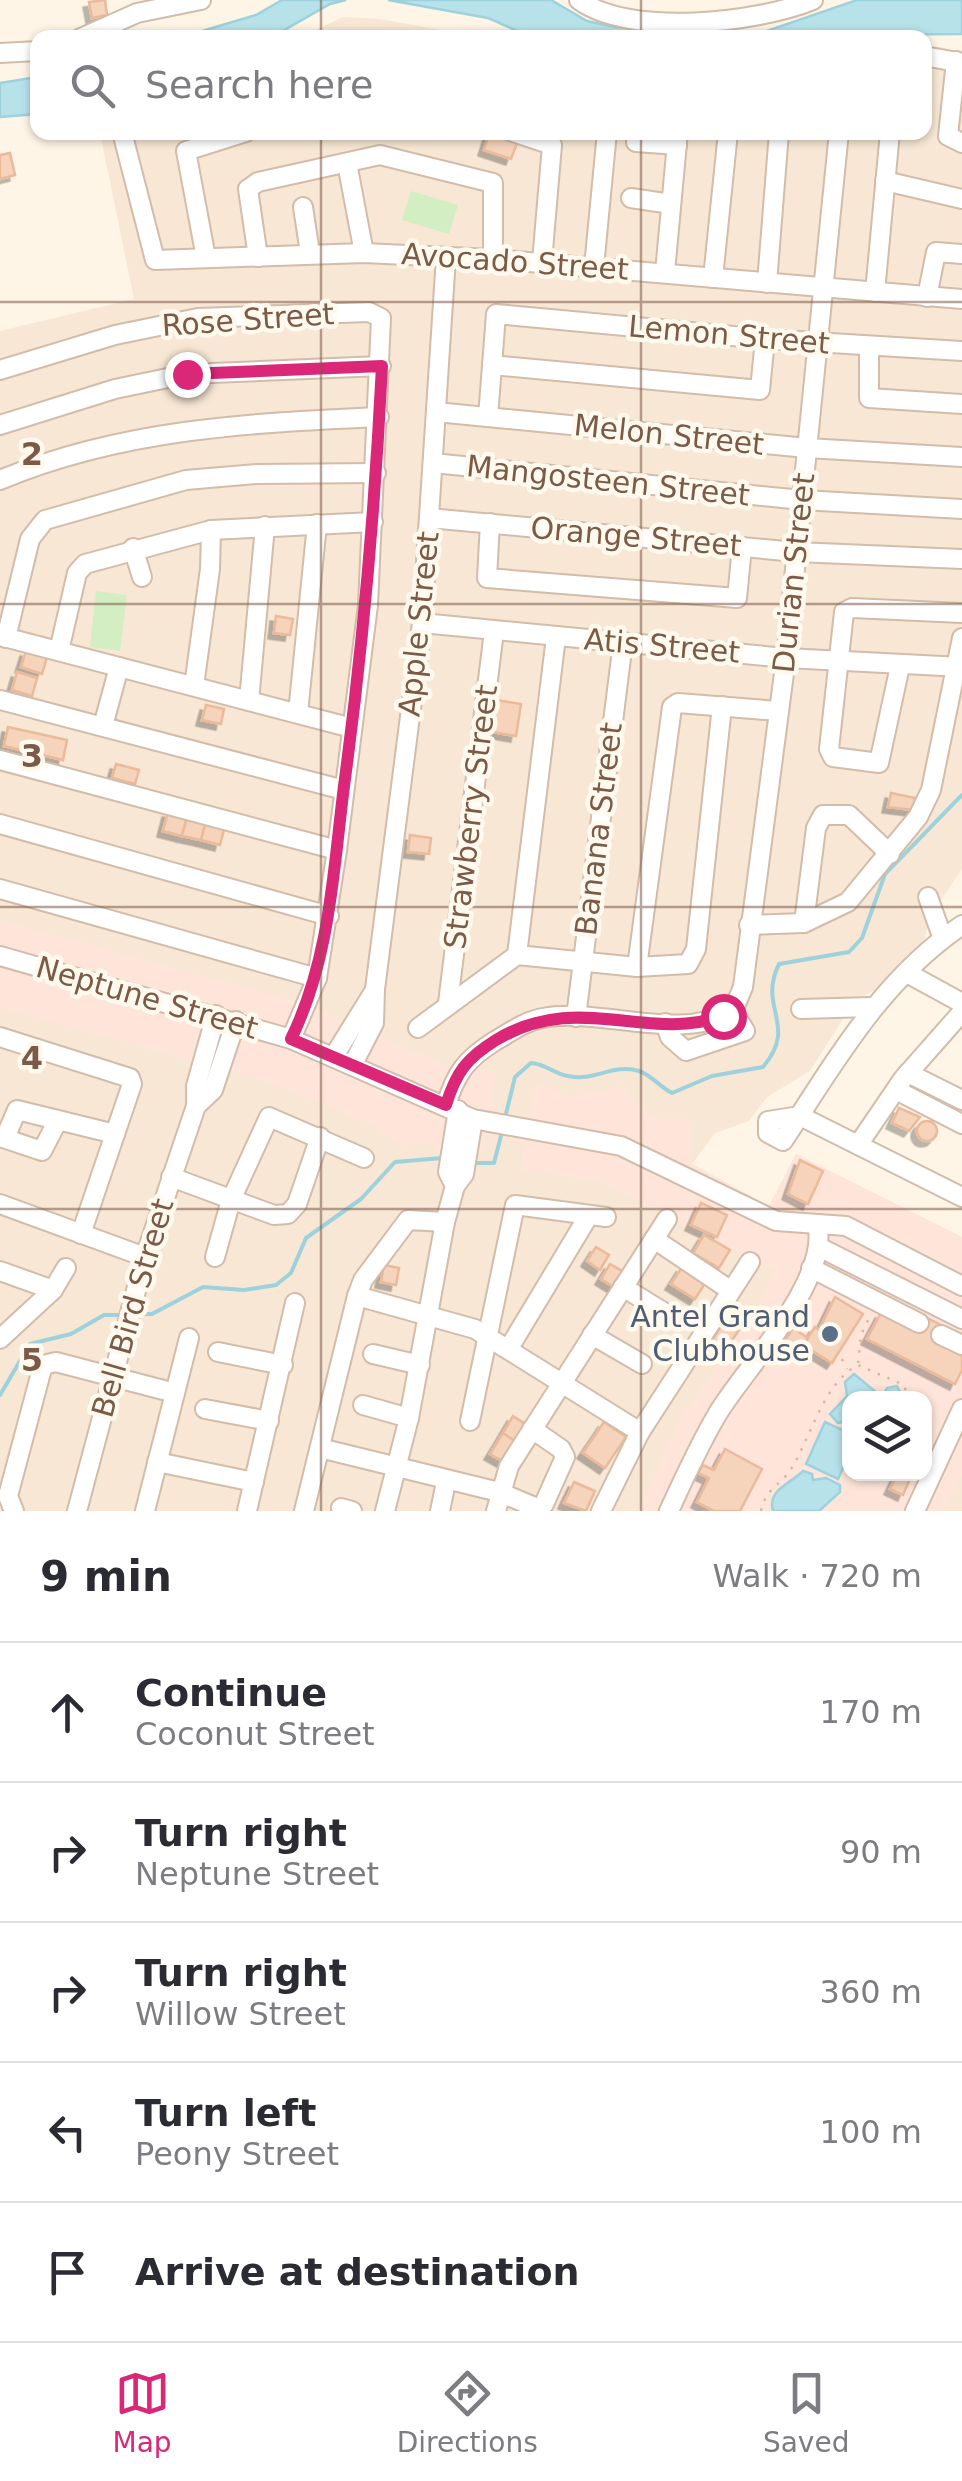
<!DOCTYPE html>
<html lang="en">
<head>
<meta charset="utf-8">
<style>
	:root { --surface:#fff; --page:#f2f2f3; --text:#2b2b33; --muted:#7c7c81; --line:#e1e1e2; --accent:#db2777 }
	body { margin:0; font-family:"DejaVu Sans",sans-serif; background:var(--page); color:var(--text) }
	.controls { position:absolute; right:30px; bottom:30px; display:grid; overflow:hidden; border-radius:20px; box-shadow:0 2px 8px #0004 }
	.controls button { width:90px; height:90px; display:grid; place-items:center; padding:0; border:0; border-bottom:2px solid var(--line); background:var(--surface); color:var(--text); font:50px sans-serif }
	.stop { position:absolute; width:30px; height:30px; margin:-22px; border:8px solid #db2777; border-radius:50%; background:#fff }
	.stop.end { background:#db2777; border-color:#fff; box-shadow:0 2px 10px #0008 }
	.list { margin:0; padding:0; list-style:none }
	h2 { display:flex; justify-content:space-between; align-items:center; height:130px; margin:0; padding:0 40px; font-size:42px }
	h2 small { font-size:32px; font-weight:400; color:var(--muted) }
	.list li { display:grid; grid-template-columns:65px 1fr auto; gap:30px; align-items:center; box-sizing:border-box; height:140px; padding:0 40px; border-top:2px solid var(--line) }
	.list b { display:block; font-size:38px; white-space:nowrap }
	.list p { margin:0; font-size:32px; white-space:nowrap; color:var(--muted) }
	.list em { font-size:32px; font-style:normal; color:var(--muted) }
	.icon { flex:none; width:55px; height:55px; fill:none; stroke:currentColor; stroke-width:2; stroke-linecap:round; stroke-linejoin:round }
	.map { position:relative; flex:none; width:962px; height:1511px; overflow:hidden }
	.search { position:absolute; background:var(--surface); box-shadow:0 2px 8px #0004; left:30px; right:30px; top:30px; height:110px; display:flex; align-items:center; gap:25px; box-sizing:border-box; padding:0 35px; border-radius:20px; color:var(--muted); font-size:38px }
	.sheet { height:830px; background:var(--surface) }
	nav { display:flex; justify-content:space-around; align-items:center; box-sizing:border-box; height:140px; border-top:2px solid var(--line); background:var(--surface); font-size:28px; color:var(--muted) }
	nav a { display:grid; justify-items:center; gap:5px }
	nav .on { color:var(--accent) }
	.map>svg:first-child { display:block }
	.residential { fill:#f7e7d4; fill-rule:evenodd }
	.commercial { fill:#ffe5d9; fill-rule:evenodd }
	.green { fill:#d4eec3 }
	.water { fill:#b8e2ea; stroke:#9dd2dd; stroke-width:2.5 }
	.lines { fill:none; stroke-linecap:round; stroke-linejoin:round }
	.stream { stroke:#9dd2dd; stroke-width:4 }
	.building { fill:#f6d3bb; stroke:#ebba9a; stroke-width:2.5; filter:url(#shadow) }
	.minor-casing { stroke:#d2bcaa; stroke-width:22 }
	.path { stroke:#dcb69e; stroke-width:2.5; stroke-dasharray:2.5 8; stroke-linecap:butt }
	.minor { stroke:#fff; stroke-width:18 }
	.route { stroke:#db2777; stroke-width:12 }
	.grid { fill:none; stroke:#7b5a48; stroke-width:2.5; stroke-opacity:0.55 }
	.service-dot { fill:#5c6f8a; stroke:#fff9ee; stroke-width:4 }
	.labels { text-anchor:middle; stroke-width:9; stroke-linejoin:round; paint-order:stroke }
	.street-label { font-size:30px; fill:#7b5a48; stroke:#fff9ee }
	.service-label { font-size:30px; fill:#4e5e75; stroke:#fff9ee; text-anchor:end }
	.grid-label { font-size:32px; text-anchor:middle; font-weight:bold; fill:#7b5a48; stroke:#fff9ee; stroke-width:9; stroke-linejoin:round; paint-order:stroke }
</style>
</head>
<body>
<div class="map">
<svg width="962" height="1511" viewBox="0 0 962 1511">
	<defs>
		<filter id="shadow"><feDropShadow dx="-5.5" dy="5.5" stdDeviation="0" flood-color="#0004"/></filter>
	</defs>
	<rect width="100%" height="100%" fill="#fef5e6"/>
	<g class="residential">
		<polygon points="343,17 380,19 480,37 301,37"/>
		<path d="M941,47L962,55V869L932,913L915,971L855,1000L810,1071L767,1097L749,1121L715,1133L692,1164L769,1206L796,1154L962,1237V1511H0V331L134,299L100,133L924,132L925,48ZM850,1398H924V1474H850Z"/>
	</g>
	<path class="commercial" d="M0,920L307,1005L467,1074L474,1066L495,1072L493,1109L528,1116L537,1083L572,1097L622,1086L653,1119H689L692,1164L769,1206L796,1154L962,1237V1473L944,1511H639L681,1418L758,1307L776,1270L599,1181L521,1170L523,1143L486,1135L479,1162L442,1155L435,1143L404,1145L373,1125L277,1085L0,1007ZM850,1398H924V1474H850Z"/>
	<g class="green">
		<polygon points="411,191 458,205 449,234 402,220"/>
		<polygon points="96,591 127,595 120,651 90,647"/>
	</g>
	<g class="water">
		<polygon points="282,0 346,0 330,4 272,37 182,37 256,15"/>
		<polygon points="388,0 551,0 587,21 615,27 764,32 857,0 962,0 962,34 531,37 488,18"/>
		<polygon points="37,77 37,114 0,117 0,83"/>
		<polygon points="854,1374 882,1397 887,1388 897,1386 903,1398 850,1398 849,1420 838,1423 830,1414 847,1396 845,1382"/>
		<polygon points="825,1422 849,1433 849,1455 838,1479 806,1464"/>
		<path d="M803,1471L812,1474L813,1480L826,1478L840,1485V1492L819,1511H773C767,1490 790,1484 803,1471Z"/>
	</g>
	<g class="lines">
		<g class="stream">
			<path d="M505,1118L515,1077L531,1063C546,1064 555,1074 568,1076C594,1082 613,1063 639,1071C651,1075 660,1087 672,1093L712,1076L763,1067C799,1024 757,1009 779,964L849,952L862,938L885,874L962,795"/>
			<polyline points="471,1163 494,1163 502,1132"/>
			<polyline points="135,1314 152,1314 203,1287 244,1290 276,1285 291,1273 306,1238 361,1199 395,1162 442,1158"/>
			<polyline points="0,1395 30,1344 71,1334 104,1315 125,1315"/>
		</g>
	</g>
	<g class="building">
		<polygon points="105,0 107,15 92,18 89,2"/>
		<polygon points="489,134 517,143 511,159 484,150"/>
		<polygon points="10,153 15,175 0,179 0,155"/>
		<polygon points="276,616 293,619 290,635 274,633"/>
		<polygon points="26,651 47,657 42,674 21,667"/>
		<polygon points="17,672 37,678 32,696 12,690"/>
		<polygon points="496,700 521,704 516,736 492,732"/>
		<polygon points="206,705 224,709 221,724 202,720"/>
		<polygon points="8,727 67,740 63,760 4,746"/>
		<polygon points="116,764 139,770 135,784 112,778"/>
		<polygon points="891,793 915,798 914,810 888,807"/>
		<polygon points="168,812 187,817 182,836 163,831"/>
		<polygon points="187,817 206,821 201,840 182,836"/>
		<polygon points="206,821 225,826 220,845 201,840"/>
		<polygon points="410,835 431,838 429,854 408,852"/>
		<polygon points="899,1108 920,1117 909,1131 892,1123"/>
		<circle cx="927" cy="1131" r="10"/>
		<polygon points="800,1160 823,1171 808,1204 788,1194"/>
		<polygon points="701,1203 727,1215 717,1237 691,1225"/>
		<polygon points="704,1235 730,1250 719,1268 693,1253"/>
		<polygon points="596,1247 609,1255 600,1270 587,1261"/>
		<polygon points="610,1264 624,1272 614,1287 601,1279"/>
		<polygon points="384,1265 399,1268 396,1285 381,1282"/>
		<polygon points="682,1267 706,1282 695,1299 671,1284"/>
		<polygon points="835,1297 863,1314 832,1363 803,1345 815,1327 819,1330"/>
		<polygon points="881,1313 915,1331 923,1316 945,1327 938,1342 962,1354 962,1370 955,1384 867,1339"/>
		<polygon points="727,1317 744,1323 728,1346 723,1342 721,1346 712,1340"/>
		<polygon points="793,1328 808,1338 797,1355 782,1345"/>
		<polygon points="513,1416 527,1425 516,1442 503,1433"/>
		<polygon points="604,1422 626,1437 605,1468 583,1453"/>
		<polygon points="503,1433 516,1442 504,1462 490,1454"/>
		<polygon points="725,1449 762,1469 740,1511 714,1511 697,1502 709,1478 698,1473 703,1465 714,1470"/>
		<polygon points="897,1474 911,1476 903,1495 890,1489"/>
		<polygon points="574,1482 595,1491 586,1511 564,1503"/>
	</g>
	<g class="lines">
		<g class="minor-casing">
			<g id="minor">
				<path d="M579,0C630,37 757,23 813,0"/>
				<polyline points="81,38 137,13 201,0"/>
				<polyline points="0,53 38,51"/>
				<polyline points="924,56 962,63"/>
				<polyline points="956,61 948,136 962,143"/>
				<polyline points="122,132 155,260 364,253 493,259 962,299"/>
				<polyline points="513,132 552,145 542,262"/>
				<polyline points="636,142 677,145"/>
				<polyline points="347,163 364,253"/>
				<polyline points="885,181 962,199"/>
				<polyline points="631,198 671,204"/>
				<polyline points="303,207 310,253"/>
				<polyline points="258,257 248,189 258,182 380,155 493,183 493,259"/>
				<polyline points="206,258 186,151 246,132"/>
				<polyline points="594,267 607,132"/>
				<polyline points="665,272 678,132"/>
				<polyline points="713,278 728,132"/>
				<polyline points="767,283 779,132"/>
				<polyline points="875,292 890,132"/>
				<polyline points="927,297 936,252 962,254"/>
				<polyline points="869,346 869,398 962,404"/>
				<polyline points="492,365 760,390 765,339"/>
				<polyline points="0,370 115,335 198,318 369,312 381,318 368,605 337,850 317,978 291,1039"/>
				<polyline points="436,412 807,448 962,457"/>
				<polyline points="488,417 496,314 765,339 962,351"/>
				<polyline points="0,425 115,389 187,374 381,366"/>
				<polyline points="433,463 802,500 962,509"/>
				<path d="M0,480C122,429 249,423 379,417"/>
				<polyline points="429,518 796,552 962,559"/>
				<polyline points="490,523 487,578 737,598 742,547"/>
				<polyline points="133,548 142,577"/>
				<polyline points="422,623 786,658 962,667"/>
				<polyline points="0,636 352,728"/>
				<polyline points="6,638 30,539 45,520 186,480 257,474 376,473"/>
				<polyline points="59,651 77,573 85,564 211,530 373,522"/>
				<polyline points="900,666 879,763 833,757 829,749 844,612 852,608 962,613"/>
				<polyline points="194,686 210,569 211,530"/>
				<polyline points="0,700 344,790"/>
				<polyline points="249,701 265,526"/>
				<polyline points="298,713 317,524"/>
				<polyline points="103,726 119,667"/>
				<polyline points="0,760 337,850"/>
				<polyline points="0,824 329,916"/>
				<polyline points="0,889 317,978"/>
				<polyline points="928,897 943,939"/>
				<polyline points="804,923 816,828 823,815 849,815 890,854"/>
				<polyline points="749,925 804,923 848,902 918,817 931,790 962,638"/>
				<path d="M962,925C881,980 835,1062 783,1141L768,1133V1121L800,1116L962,1197"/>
				<polyline points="517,955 556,637"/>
				<polyline points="0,956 291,1039 473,1119 621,1146 776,1221 846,1226 962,1286"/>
				<polyline points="637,967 672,707 678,703 778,711"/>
				<polyline points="907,973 962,1003"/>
				<polyline points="448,1003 494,631"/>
				<polyline points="801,1009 872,1007"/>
				<polyline points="733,1011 743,987 786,658 839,132"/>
				<polyline points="576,1017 623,642"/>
				<polyline points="665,1023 670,1037 686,1051 745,1031 733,1011"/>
				<polyline points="418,1028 517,955 637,967 688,964 696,949 722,706"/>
				<polyline points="0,1037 130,1078 132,1084 81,1234"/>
				<polyline points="334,1056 375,990"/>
				<polyline points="353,1064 374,1023 375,989 422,623 446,257"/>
				<polyline points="908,1073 962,1100"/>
				<polyline points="896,1090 962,1124"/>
				<path d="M446,1105C456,1073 466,1059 495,1041C511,1032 525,1021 543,1018C603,1007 677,1043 733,1011"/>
				<polyline points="196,1106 213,1090 236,1021"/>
				<polyline points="0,1137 42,1151 57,1122"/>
				<polyline points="5,1138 17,1110 115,1134"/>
				<polyline points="858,1145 903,1079 962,1012"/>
				<polyline points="171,1177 274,1215 288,1214 297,1204 320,1137"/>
				<polyline points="455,1186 448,1172 458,1110"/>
				<polyline points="0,1204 145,1257"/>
				<polyline points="654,1239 730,1290"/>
				<polyline points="819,1247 962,1319"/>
				<polyline points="215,1257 231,1200 269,1117 364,1158"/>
				<polyline points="811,1268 919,1323"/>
				<polyline points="0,1271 53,1290"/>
				<polyline points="623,1287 673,1318"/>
				<polyline points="357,1296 475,1329 640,1432"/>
				<polyline points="592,1335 642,1364"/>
				<polyline points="941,1335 962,1345"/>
				<polyline points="0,1339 53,1290 66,1268"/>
				<polyline points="509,1348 589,1215"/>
				<polyline points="218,1352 283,1365"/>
				<polyline points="373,1354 420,1365"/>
				<polyline points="363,1405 409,1418"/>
				<polyline points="205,1409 269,1421"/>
				<polyline points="470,1421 515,1205 606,1217"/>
				<polyline points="320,1448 499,1492 537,1508 544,1504 565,1457 561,1449 532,1429"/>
				<polyline points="157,1462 254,1482"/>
				<polyline points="341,1508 352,1511"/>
				<polyline points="14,1511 8,1496 43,1365 56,1362 175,1393"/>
				<polyline points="77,1511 145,1257 196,1106 196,1086 216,1015"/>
				<polyline points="145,1511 189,1338"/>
				<polyline points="247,1511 295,1303"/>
				<polyline points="304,1511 357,1296 363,1280 408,1220 445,1222"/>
				<polyline points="385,1511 409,1418 445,1222 455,1186 464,1174 473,1119"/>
				<polyline points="440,1511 446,1482"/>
				<polyline points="496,1511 509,1466 667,1219"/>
				<polyline points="601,1511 640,1432 750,1262"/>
				<path d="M669,1511C684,1478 699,1445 718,1413C746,1367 831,1280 817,1224"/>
				<polyline points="915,1511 962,1409"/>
			</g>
		</g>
		<g class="path">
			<polyline points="842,1359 847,1369"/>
			<polyline points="858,1363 861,1335 871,1314"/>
			<path d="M761,1511C766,1488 780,1486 791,1469C811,1438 823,1383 858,1365L904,1385L908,1398"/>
		</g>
		<use href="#minor" class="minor"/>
	</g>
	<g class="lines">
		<path class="route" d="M187,374L382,366C375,507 363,646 344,786C333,873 330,959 291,1039L446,1105C456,1072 467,1058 496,1040C579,990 644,1043 723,1016"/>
	</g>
	<path class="grid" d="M321,0V38M641,0V38M321,132V1511M641,132V1511M0,302H962M0,604H962M0,907H962M0,1209H962"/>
	<circle class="service-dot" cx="830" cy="1334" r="10"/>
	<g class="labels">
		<g class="street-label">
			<text transform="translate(515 262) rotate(4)" y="10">Avocado Street</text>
			<text transform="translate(248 320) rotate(-4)" y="10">Rose Street</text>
			<text transform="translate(729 335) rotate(5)" y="10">Lemon Street</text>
			<text transform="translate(669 435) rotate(6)" y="10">Melon Street</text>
			<text transform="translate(608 481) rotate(6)" y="10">Mangosteen Street</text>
			<text transform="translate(636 537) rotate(5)" y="10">Orange Street</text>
			<text transform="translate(794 573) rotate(-84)" y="10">Durian Street</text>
			<text transform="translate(419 624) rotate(-84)" y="10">Apple Street</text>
			<text transform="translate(662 646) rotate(5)" y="10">Atis Street</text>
			<text transform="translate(471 817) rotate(-83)" y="10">Strawberry Street</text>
			<text transform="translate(599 829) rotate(-83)" y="10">Banana Street</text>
			<text transform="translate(147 998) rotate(16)" y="10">Neptune Street</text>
			<text transform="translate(133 1308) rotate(-74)" y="10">Bell Bird Street</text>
		</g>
		<g class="service-label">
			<text x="810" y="1327">Antel Grand<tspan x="810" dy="34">Clubhouse</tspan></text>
		</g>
	</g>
	<g class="grid-label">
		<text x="32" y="465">2</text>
		<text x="32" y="767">3</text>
		<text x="32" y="1069">4</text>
		<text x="32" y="1371">5</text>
	</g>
</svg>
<div class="controls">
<button><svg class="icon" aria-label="layers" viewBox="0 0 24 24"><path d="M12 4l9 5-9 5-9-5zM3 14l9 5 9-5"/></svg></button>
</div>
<div class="stop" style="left:723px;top:1016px"></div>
<div class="stop end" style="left:187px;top:374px"></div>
<div class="search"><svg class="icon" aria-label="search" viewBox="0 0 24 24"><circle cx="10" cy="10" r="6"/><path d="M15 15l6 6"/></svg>Search here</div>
</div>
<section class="sheet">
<h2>9 min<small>Walk · 720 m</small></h2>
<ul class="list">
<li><svg class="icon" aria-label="ahead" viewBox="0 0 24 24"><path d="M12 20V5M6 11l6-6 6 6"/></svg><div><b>Continue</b><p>Coconut Street</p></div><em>170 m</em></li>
<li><svg class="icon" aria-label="right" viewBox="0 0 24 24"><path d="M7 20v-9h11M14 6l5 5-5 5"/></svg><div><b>Turn right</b><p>Neptune Street</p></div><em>90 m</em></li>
<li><svg class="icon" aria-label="right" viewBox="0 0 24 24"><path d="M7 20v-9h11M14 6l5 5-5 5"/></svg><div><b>Turn right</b><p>Willow Street</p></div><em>360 m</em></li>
<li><svg class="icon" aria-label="left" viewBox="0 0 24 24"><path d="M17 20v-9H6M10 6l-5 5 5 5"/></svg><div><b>Turn left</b><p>Peony Street</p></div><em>100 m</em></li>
<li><svg class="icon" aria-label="arrive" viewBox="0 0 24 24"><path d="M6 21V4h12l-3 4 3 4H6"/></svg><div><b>Arrive at destination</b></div></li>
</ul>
</section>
<nav>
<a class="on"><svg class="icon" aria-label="map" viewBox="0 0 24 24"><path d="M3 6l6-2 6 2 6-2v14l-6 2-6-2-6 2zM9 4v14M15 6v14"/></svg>Map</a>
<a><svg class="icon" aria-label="directions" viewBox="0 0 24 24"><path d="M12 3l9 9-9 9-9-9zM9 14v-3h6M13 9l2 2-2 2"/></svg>Directions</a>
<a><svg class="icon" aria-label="saved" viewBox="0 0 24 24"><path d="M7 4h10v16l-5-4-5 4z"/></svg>Saved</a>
</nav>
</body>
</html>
